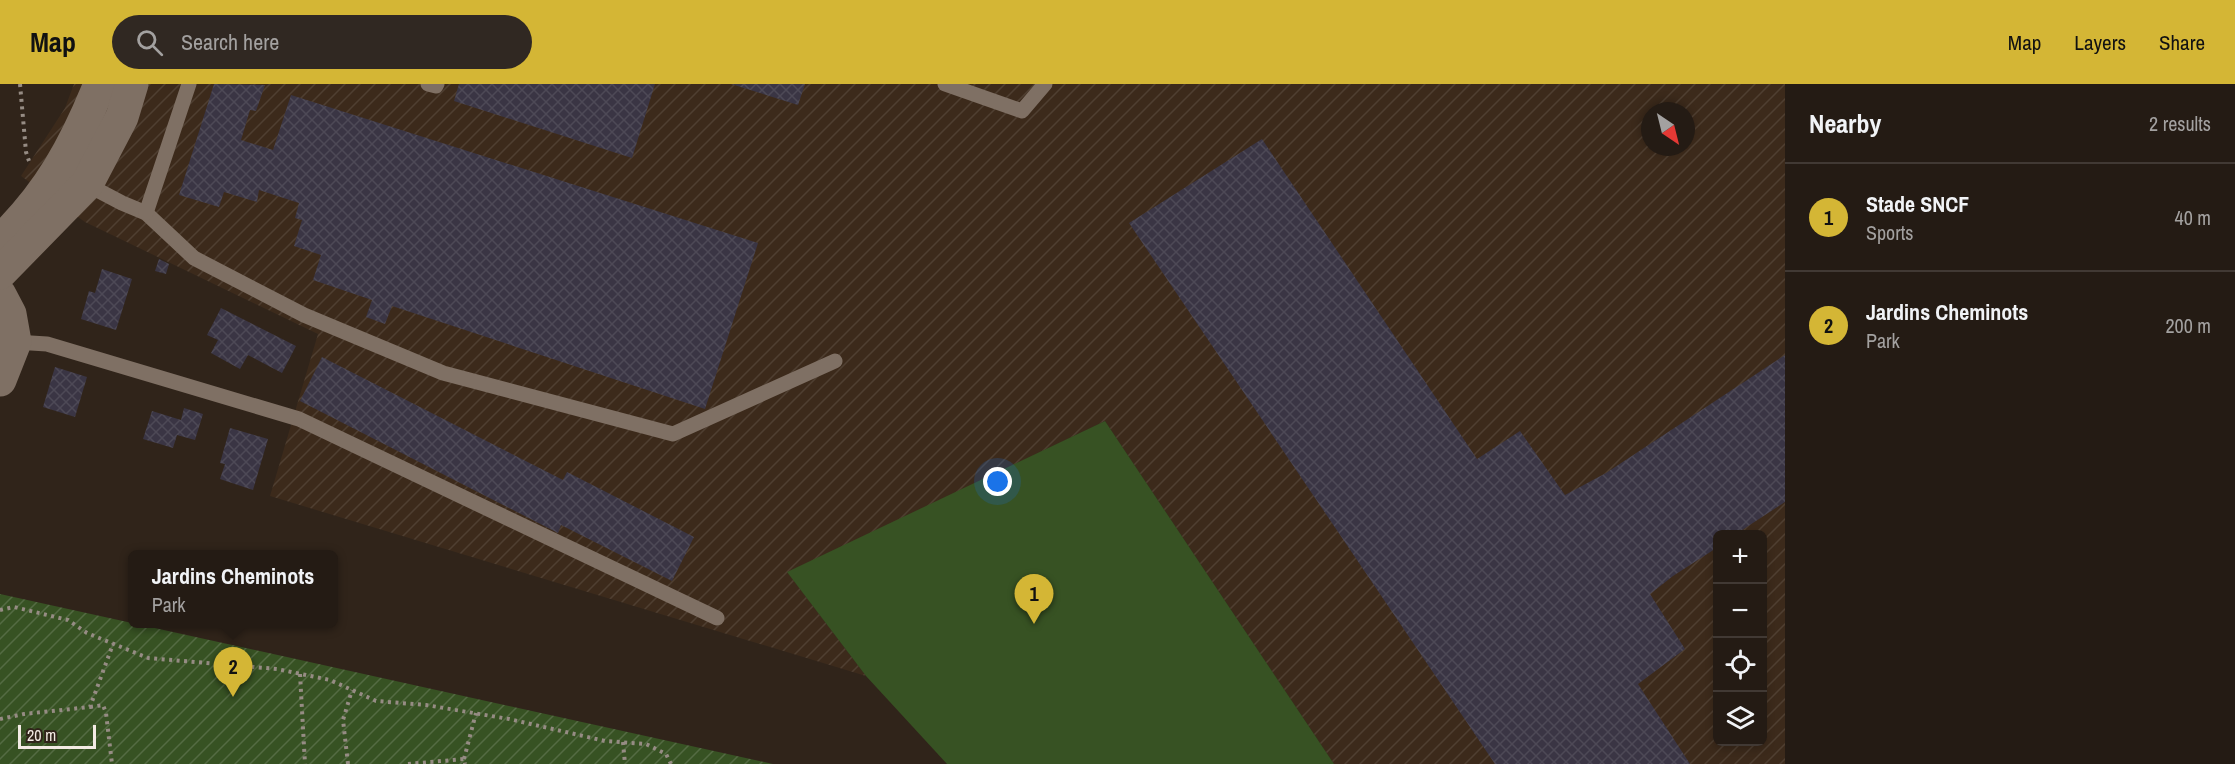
<!DOCTYPE html>
<html lang="en">
<head>
<meta charset="utf-8">
<style>
	:root { --surface:#241b14; --page:#302822; --text:#f1f3f6; --muted:#a3a1a0; --line:#413934; --accent:#d4b635 }
	body { margin:0; font-family:"Archivo Narrow",sans-serif; background:var(--page); color:var(--text) }
	.controls { position:absolute; right:18px; bottom:18px; display:grid; overflow:hidden; border-radius:9px; box-shadow:0 3px 9px #0003 }
	.controls button { width:54px; height:54px; display:grid; place-items:center; padding:0; border:0; border-bottom:2px solid var(--line); background:var(--surface); color:var(--text); font:30px sans-serif }
	.compass { position:absolute; left:1641px; top:18px; width:54px; height:54px; border-radius:50%; background:var(--surface); box-shadow:0 3px 9px #0003; rotate:145deg }
	.scale { position:absolute; left:18px; bottom:15px; width:78px; box-sizing:border-box; padding-left:6px; border:3px solid #f3ebe4; border-top:0; font-size:16px; line-height:21px; white-space:nowrap; color:#f3ebe4; -webkit-text-stroke:4px #30241a; paint-order:stroke }
	.you { position:absolute; left:998px; top:398px; width:21px; height:21px; margin:-15px; border:4px solid #fff; border-radius:50%; background:#1a73e8; box-shadow:0 0 0 9px #1a73e833 }
	.badge { display:grid; place-items:center; width:39px; height:39px; border-radius:50%; background:var(--accent); color:#111; font-size:20px; font-weight:700 }
	.pin { position:absolute; translate:-50% -50px; filter:drop-shadow(0 2px 3px #0008) }
	.pin::after { content:''; position:absolute; top:32px; width:21px; height:18px; background:inherit; clip-path:polygon(0 0,100% 0,50% 100%) }
	.popup { position:absolute; left:128px; top:466px; width:210px; height:78px; box-sizing:border-box; display:grid; place-content:center; border-radius:9px; background:var(--surface); filter:drop-shadow(0 2px 4px #0005); font-size:20px; white-space:nowrap; color:var(--muted) }
	.popup b { font-size:22px; color:var(--text) }
	.popup::after { content:''; position:absolute; left:50%; top:100%; margin-left:-12px; border:12px solid transparent; border-top-color:var(--surface) }
	.list { margin:0; padding:0; list-style:none }
	h2 { display:flex; justify-content:space-between; align-items:center; height:78px; margin:0; padding:0 24px; font-size:26px }
	h2 small { font-size:20px; font-weight:400; color:var(--muted) }
	.list li { display:grid; grid-template-columns:39px 1fr auto; gap:18px; align-items:center; box-sizing:border-box; height:108px; padding:0 24px; border-top:2px solid var(--line) }
	.list b { display:block; font-size:22px; white-space:nowrap }
	.list p { margin:0; font-size:20px; white-space:nowrap; color:var(--muted) }
	.list em { font-size:20px; font-style:normal; color:var(--muted) }
	.icon { flex:none; width:33px; height:33px; fill:none; stroke:currentColor; stroke-width:2; stroke-linecap:round; stroke-linejoin:round }
	.map { position:relative; flex:none; width:1785px; height:680px; overflow:hidden }
	header { display:flex; align-items:center; gap:36px; box-sizing:border-box; height:84px; padding:0 30px; background:var(--accent); color:#111 }
	header strong { font-size:28px }
	nav { display:flex; gap:33px; margin-inline-start:auto; font-size:21px }
	.search { width:420px; height:54px; background:var(--page); display:flex; align-items:center; gap:15px; box-sizing:border-box; padding:0 21px; border-radius:33px; color:var(--muted); font-size:22px }
	main { display:flex }
	aside { flex:1; background:var(--surface) }
	.map>svg:first-child { display:block }
	.industrial { fill:url(#industrial-furrows); fill-rule:evenodd }
	.garden { fill:url(#garden-furrows) }
	.pitch { fill:#375223 }
	.building { fill:url(#building-cross-hatch) }
	.lines { fill:none; stroke-linecap:round; stroke-linejoin:round }
	.path { stroke:#968c84; stroke-width:4; stroke-dasharray:3 4.5; stroke-linecap:butt }
	.service { stroke:#7f7064; stroke-width:15 }
	.tertiary { stroke:#7f7064; stroke-width:33 }
	.secondary { stroke:#7f7064; stroke-width:33 }
</style>
</head>
<body>
<header>
<strong>Map</strong>
<div class="search"><svg class="icon" aria-label="search" viewBox="0 0 24 24"><circle cx="10" cy="10" r="6"/><path d="M15 15l6 6"/></svg>Search here</div>
<nav><a>Map</a><a>Layers</a><a>Share</a></nav>
</header>
<main>
<div class="map">
<svg width="1785" height="680" viewBox="0 0 1785 680">
	<defs>
		<pattern id="industrial-furrows" width="10" height="10" patternUnits="userSpaceOnUse" patternTransform="scale(1.5)"><rect width="10" height="10" fill="#3c2a1b"/><path d="M-1 1l2-2M0 10L10 0M9 11l2-2" fill="none" stroke="#4f3f31"/></pattern>
		<pattern id="garden-furrows" width="10" height="10" patternUnits="userSpaceOnUse" patternTransform="scale(1.5)"><rect width="10" height="10" fill="#375223"/><path d="M-1 1l2-2M0 10L10 0M9 11l2-2" fill="none" stroke="#546b43"/></pattern>
		<pattern id="building-cross-hatch" width="8" height="8" patternUnits="userSpaceOnUse" patternTransform="scale(1.5)"><rect width="8" height="8" fill="#3a3544"/><path d="M0 0l8 8M0 8l8-8" fill="none" stroke="#4d4956"/></pattern>
	</defs>
	<rect width="100%" height="100%" fill="#30241a"/>
	<path class="industrial" d="M74,0H1785V680H1334L1105,337L788,489L866,592L270,412L318,250L85,138L21,92L65,24ZM1650,27H1686V63H1650ZM1718,450H1762V658H1718Z"/>
	<polygon class="garden" points="0,510 773,680 0,680"/>
	<polygon class="pitch" points="1105,337 1334,680 947,680 866,592 787,488"/>
	<g class="building">
		<polygon points="214,0 265,1 256,27 250,26 241,56 273,66 291,11 758,159 705,325 392,222 385,240 366,233 372,216 313,196 321,171 294,162 302,136 295,134 299,119 259,106 257,118 224,108 219,123 179,111"/>
		<polygon points="459,0 655,0 632,74 454,17"/>
		<polygon points="731,0 805,0 798,21"/>
		<polygon points="1262,55 1477,375 1520,347 1565,411 1606,389 1785,271 1785,418 1736,450 1718,450 1718,463 1673,492 1650,510 1685,565 1638,600 1690,680 1495,680 1129,139"/>
		<polygon points="159,175 169,180 166,190 155,187"/>
		<polygon points="102,185 132,195 116,246 81,235 89,207 95,209"/>
		<polygon points="221,224 296,262 282,289 248,271 240,285 211,269 218,256 207,251"/>
		<polygon points="322,273 563,396 567,388 694,453 672,497 561,441 558,449 300,317"/>
		<polygon points="55,283 87,293 75,333 43,323"/>
		<polygon points="184,324 203,330 195,356 177,351 173,364 143,355 152,327 181,336"/>
		<polygon points="230,344 268,355 253,406 220,395 225,380 220,379"/>
	</g>
	<g class="lines">
		<g class="path">
			<polyline points="20,0 26,68 29,77"/>
			<polyline points="0,526 14,523 68,536 87,549 148,574 277,585 330,596 376,617 426,621 509,635 605,657 646,660 666,670 671,680"/>
			<polyline points="300,590 305,680"/>
			<polyline points="90,623 103,621 106,629 112,680"/>
			<polyline points="0,635 24,630 90,623 113,560"/>
			<polyline points="623,658 625,680"/>
			<polyline points="464,675 476,629"/>
			<polyline points="348,680 343,636 352,606"/>
			<polyline points="408,680 464,675 465,680"/>
		</g>
		<g class="service">
			<polyline points="428,0 436,2 437,0"/>
			<polyline points="945,0 1022,27 1045,0"/>
			<polyline points="84,99 122,119 146,129 194,174 304,231 443,289 673,350 835,277"/>
			<polyline points="146,129 189,0"/>
			<polyline points="15,258 47,260 299,335 717,534"/>
		</g>
		<polyline class="tertiary" points="0,211 10,230 15,258 0,296"/>
		<g class="secondary">
			<path d="M0,157C49,110 75,62 100,0"/>
			<polyline points="0,189 87,100 122,33 132,0"/>
		</g>
	</g>
</svg>
<div class="controls">
<button>+</button>
<button>−</button>
<button><svg class="icon" aria-label="locate" viewBox="0 0 24 24"><circle cx="12" cy="12" r="6"/><path d="M12 2v4M12 18v4M2 12h4M18 12h4"/></svg></button>
<button><svg class="icon" aria-label="layers" viewBox="0 0 24 24"><path d="M12 4l9 5-9 5-9-5zM3 14l9 5 9-5"/></svg></button>
</div>
<svg class="compass" viewBox="-18 -18 36 36"><path d="M0-13l5 13h-10z" fill="#e53935"/><path d="M0 13l5-13h-10z" fill="#a3a1a0"/></svg>
<div class="scale">20 m</div>
<div class="you"></div>
<div class="pin badge" style="left:1034px;top:540px">1</div>
<div class="pin badge" style="left:233px;top:613px">2</div>
<div class="popup"><b>Jardins Cheminots</b>Park</div>
</div>
<aside>
<h2>Nearby<small>2 results</small></h2>
<ul class="list">
<li><span class="badge">1</span><div><b>Stade SNCF</b><p>Sports</p></div><em>40 m</em></li>
<li><span class="badge">2</span><div><b>Jardins Cheminots</b><p>Park</p></div><em>200 m</em></li>
</ul>
</aside>
</main>
</body>
</html>
